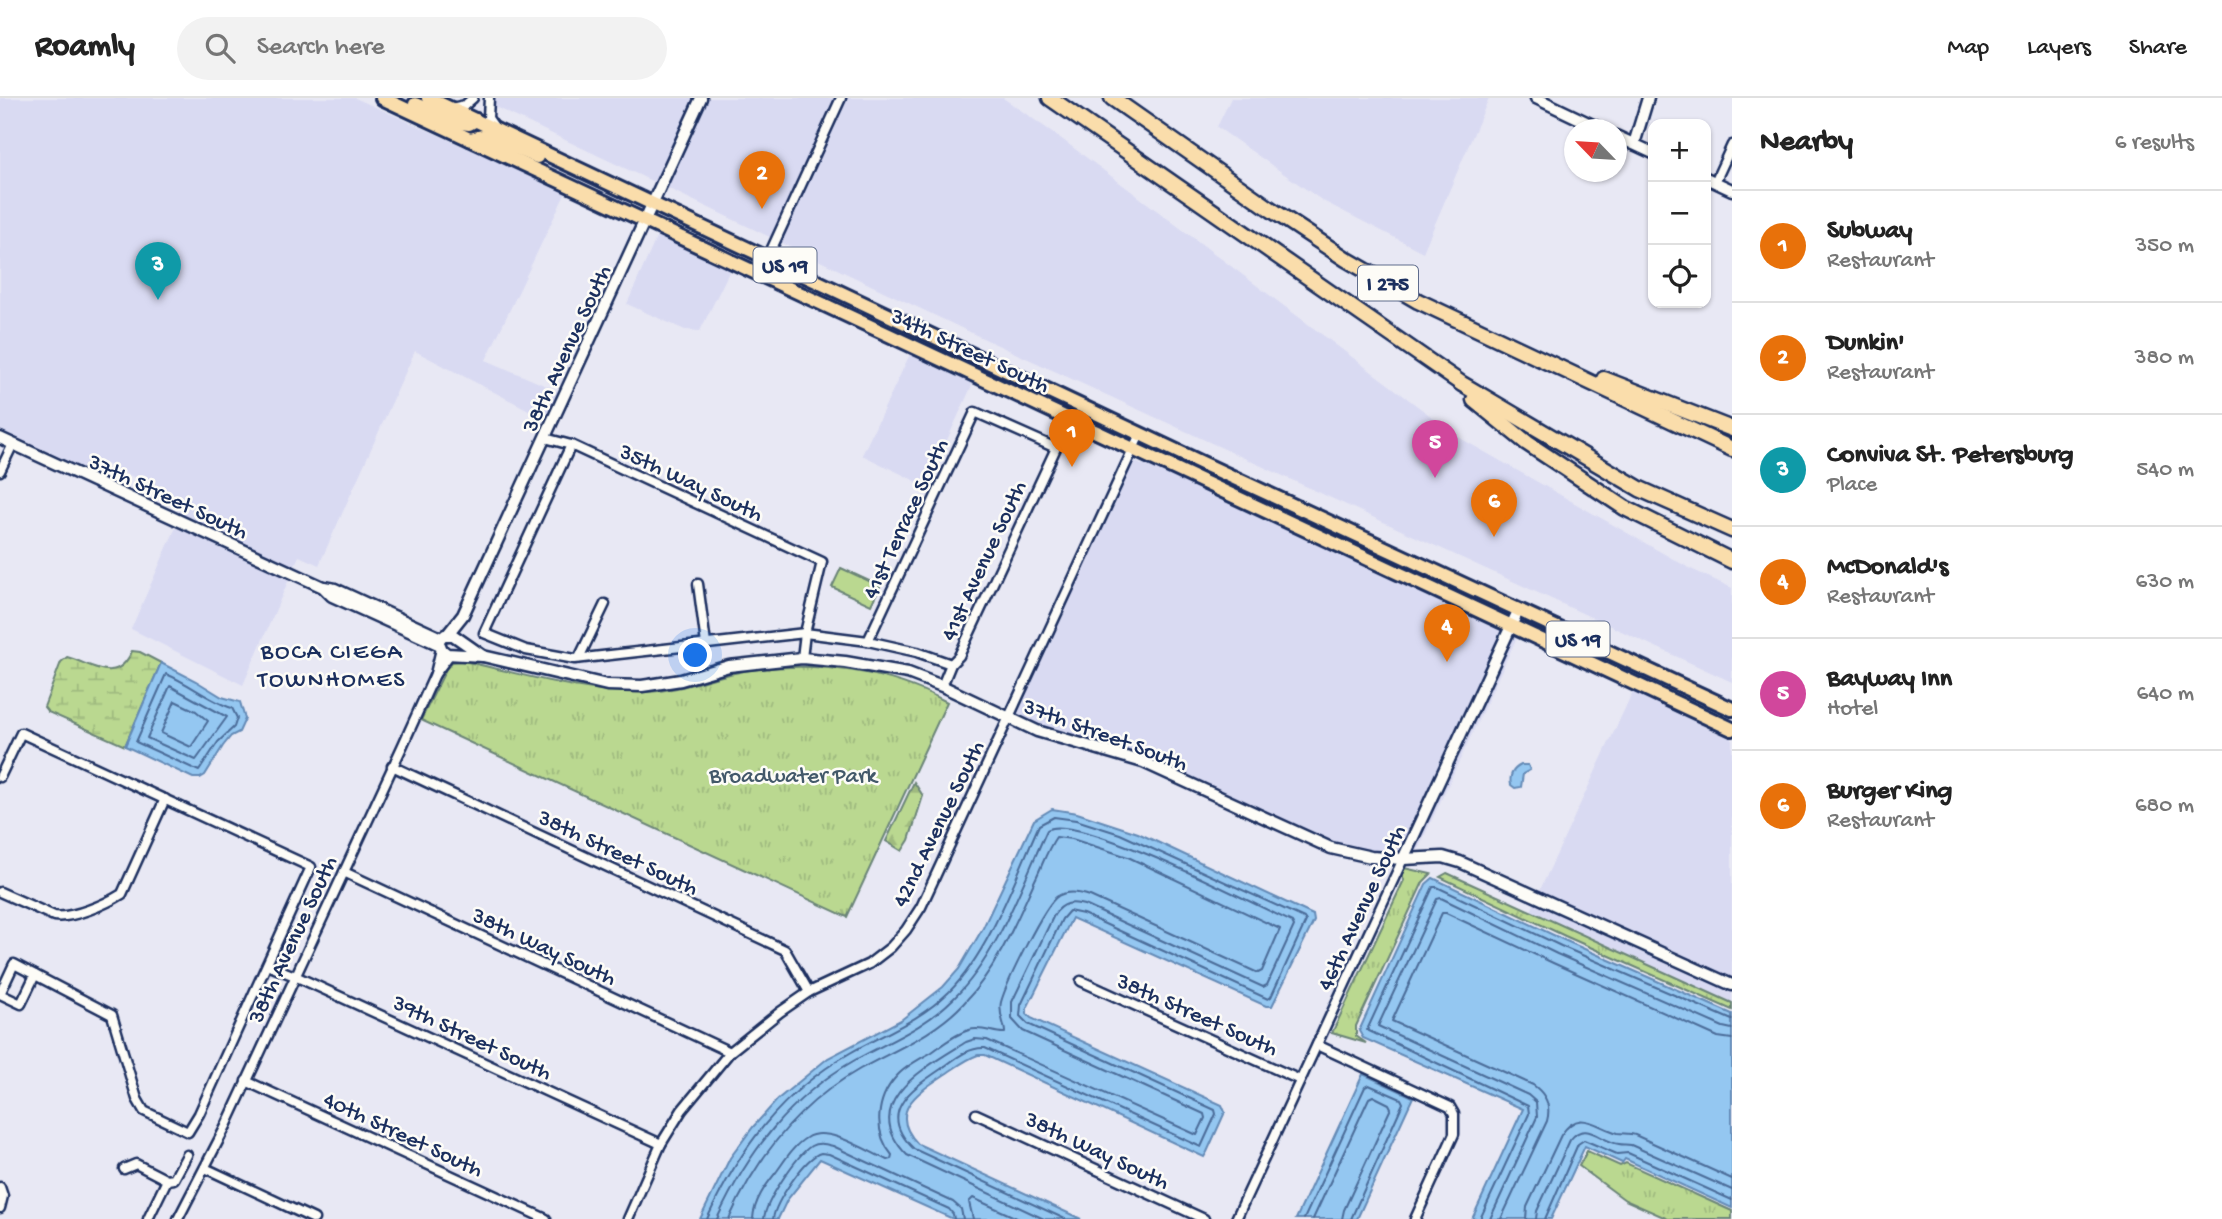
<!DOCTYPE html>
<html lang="en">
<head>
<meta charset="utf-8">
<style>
	:root { --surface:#fff; --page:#f2f2f2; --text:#222; --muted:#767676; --line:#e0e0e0; --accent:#7c3aed }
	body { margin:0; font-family:"Gochi Hand",sans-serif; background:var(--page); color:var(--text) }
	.controls { position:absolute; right:21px; top:21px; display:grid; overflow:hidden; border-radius:14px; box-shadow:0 2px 5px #0004 }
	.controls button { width:63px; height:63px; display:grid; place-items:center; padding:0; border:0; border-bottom:2px solid var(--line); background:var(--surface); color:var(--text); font:35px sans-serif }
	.compass { position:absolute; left:1564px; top:21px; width:63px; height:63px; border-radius:50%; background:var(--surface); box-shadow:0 2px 5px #0004; rotate:295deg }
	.you { position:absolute; left:696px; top:558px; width:24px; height:24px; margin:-18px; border:5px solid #fff; border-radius:50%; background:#1a73e8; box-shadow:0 0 0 10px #1a73e833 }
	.badge { display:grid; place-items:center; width:46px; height:46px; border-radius:50%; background:var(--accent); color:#fff; font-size:23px; font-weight:700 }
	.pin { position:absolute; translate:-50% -58px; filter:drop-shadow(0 2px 4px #0008) }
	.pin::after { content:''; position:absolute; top:37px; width:24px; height:21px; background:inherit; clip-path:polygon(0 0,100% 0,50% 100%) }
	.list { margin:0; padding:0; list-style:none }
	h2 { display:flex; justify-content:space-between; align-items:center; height:91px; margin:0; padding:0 28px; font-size:30px }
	h2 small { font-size:23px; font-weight:400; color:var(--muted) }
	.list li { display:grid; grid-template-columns:46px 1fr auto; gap:21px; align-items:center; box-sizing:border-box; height:112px; padding:0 28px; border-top:2px solid var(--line) }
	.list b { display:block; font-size:26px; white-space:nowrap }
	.list p { margin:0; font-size:23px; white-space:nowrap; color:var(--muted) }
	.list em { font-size:23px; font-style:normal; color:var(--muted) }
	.icon { flex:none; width:38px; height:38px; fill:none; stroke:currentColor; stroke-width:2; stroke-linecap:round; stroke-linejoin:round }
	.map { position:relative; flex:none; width:1732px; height:1121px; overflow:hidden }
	header { display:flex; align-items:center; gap:42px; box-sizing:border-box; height:98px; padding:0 35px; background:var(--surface); border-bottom:2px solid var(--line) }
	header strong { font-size:33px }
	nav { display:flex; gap:38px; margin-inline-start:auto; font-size:24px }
	.search { width:490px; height:63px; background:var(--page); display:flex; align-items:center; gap:18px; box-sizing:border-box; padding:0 24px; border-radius:38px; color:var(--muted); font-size:26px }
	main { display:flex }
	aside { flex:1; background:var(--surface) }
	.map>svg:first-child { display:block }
	.built { fill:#d9daf2 }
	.forest { fill:url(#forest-firs); stroke:#6a8477; stroke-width:2 }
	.wetland { fill:url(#wetland-marsh); stroke:#6a8477; stroke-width:2 }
	.park { fill:url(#park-tufts); stroke:#6a8477; stroke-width:2 }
	.pitch { fill:#bad890; stroke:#6a8477; stroke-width:2 }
	.water { fill:#94c7f1; stroke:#648ab6; stroke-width:2 }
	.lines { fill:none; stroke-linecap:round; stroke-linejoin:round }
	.shore { stroke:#4b6c99; stroke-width:2 }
	.minor-casing { stroke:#1b2f5e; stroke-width:13 }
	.tertiary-casing { stroke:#1b2f5e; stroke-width:15 }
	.trunk-casing { stroke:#1b2f5e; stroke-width:18 }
	.motorway-casing { stroke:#1b2f5e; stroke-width:19 }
	.minor { stroke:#fdfcf7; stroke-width:8 }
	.tertiary { stroke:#fdfcf7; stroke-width:10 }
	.trunk { stroke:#faddab; stroke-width:12 }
	.motorway { stroke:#faddab; stroke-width:14 }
	.labels { text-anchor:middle; stroke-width:5; stroke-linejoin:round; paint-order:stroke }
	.shield { fill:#fdfcf7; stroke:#5f6c8c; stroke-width:2 }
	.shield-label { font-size:21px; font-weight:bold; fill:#1b2f5e }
	.street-label { font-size:23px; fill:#1b2f5e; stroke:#fdfcf7 }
	.park-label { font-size:23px; fill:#43596a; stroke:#fdfcf7 }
	.neighbourhood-label { font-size:24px; letter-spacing:2px; fill:#1b2f5e; stroke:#fdfcf7 }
</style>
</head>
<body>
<header>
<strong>Roamly</strong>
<div class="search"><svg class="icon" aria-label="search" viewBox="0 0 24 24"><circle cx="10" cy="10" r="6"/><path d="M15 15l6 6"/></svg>Search here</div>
<nav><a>Map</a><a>Layers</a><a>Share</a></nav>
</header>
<main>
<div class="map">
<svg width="1732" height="1121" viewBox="0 0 1732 1121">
	<defs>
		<pattern id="forest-firs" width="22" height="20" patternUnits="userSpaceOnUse" patternTransform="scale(1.75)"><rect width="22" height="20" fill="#bad890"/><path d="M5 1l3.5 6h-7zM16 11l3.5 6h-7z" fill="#9fba7f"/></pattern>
		<pattern id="wetland-marsh" width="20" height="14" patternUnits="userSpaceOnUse" patternTransform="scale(1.75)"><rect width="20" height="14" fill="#bad890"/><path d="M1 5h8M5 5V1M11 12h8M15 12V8" fill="none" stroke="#9fba7f"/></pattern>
		<pattern id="park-tufts" width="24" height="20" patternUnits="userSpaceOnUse" patternTransform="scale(1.75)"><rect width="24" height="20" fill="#bad890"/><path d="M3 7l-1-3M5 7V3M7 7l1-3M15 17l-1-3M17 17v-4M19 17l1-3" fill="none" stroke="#9fba7f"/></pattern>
	</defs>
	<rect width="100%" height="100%" fill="#e8e8f4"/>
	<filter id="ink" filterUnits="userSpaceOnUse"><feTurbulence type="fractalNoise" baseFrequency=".0143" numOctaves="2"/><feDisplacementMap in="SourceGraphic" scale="14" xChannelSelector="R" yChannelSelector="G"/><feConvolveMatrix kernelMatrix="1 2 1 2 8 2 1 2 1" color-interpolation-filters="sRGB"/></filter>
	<g filter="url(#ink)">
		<g class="built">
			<polygon points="0,0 355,0 566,94 486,262 560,294 548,322 415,253 319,467 299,458 293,471 181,420 187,404 97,362 89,377 0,335"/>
			<polygon points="494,0 696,0 656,85 493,8"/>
			<polygon points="706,0 837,0 772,140 665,89"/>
			<polygon points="847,0 1003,0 1055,36 1460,340 1689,470 1732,490 1732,584 976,237 780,144"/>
			<polygon points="1231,0 1489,0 1423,154 1323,103 1217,29"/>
			<polygon points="658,136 731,170 700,233 685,232 627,206"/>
			<polygon points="911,254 974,283 926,388 862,357"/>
			<polygon points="1133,363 1142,367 1144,365 1504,531 1400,757 1372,755 1332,746 1144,660 1068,639 1015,618"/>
			<polygon points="177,427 290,479 243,587 131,531"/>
			<polygon points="1513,534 1518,537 1416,756 1410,756"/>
			<polygon points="1634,591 1732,636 1732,883 1539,794"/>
			<polygon points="1536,802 1732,892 1732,905 1531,813"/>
		</g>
		<polygon class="forest" points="914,684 923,698 909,742 902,753 886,743"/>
		<path class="wetland" d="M132,553L140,554L161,565L125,648L48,614L44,609L61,564L67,559C94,567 117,587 132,553Z"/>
		<g class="park">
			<path d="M463,563C523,576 584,596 646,594C682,593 715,577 750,572C818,563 887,572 947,604L847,819L421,622L446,571L452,564Z"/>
			<polygon points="1404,770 1431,776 1423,784 1356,928 1356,938 1366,945 1332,935 1404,782 1401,777"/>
			<polygon points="1447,775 1732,905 1732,912 1565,838 1440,779"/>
			<polygon points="1587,1053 1620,1068 1626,1065 1732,1113 1732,1121 1668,1121 1625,1102 1579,1068"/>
		</g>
		<polygon class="pitch" points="841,470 880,488 871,507 832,489"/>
		<g class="water">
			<polygon points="161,565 196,583 222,599 240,604 245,621 239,634 231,638 223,648 205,677 200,680 193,680 125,648"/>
			<path d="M1521,667H1528L1530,672L1523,676L1521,689L1515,690L1511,687C1509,678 1513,671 1521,667Z"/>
			<path d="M1052,711L1077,715L1138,735L1313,817L1314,823L1272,908H1266L1072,820L1027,910V916L1031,920L1222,1007L1225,1014L1207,1054L1204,1059L985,957H978C966,961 955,970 944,977C917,995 887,1014 918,1046L1081,1121H953L820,1061L787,1102L778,1121H700L730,1060L753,1029L778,1001L828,960L901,922L943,889L959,871L983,830L1034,722Z"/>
			<polygon points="1433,780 1564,842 1732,916 1732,1110 1625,1061 1622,1065 1585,1048 1551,1121 1472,1121 1523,1011 1363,940 1359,933 1426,786"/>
			<polygon points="1363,976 1413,999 1357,1121 1296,1121"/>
		</g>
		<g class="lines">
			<g class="shore">
				<path d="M166,576C189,585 209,603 232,610L237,620L234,629L218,644L199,673L136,644Z"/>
				<polygon points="170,588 227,619 196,662 147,640"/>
				<polygon points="175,603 196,613 208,623 191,649 161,635"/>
				<path d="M707,1121C740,1050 781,995 850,955C885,935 919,923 949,894C990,853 1015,780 1039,727L1054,719L1076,722L1120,736L1304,820L1306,823L1271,899L1268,901L1083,816L1069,813L1062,821L1021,907L1020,918L1028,926L1215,1012L1216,1016L1201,1049L985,950C968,949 955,961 941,971C910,992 876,1015 914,1051L1065,1121"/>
				<path d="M717,1121C748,1054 790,999 855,962C891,942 923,931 954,900C997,859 1022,786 1047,732C1075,713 1256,807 1292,824L1294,828L1267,887L1263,889L1087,808C1072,803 1063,804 1054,817L1012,904V921L1023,933L1204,1016L1205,1020L1197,1037L987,942L975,941L966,944C926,969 856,1005 907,1057L1044,1121"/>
				<path d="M729,1121C757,1059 800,1005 860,971C896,951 934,937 963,906C997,871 1015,826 1035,782C1042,768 1047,752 1056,739L1072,741L1128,759L1280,831L1262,873L1258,875L1090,798C1079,794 1068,792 1058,798C1045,805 1006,886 1001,904C998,916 1005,925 1005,935C994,936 982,928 969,932C955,936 943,946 932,954C920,961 905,968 896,979C876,1001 873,1034 892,1057L891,1061L887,1062C867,1053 827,1026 806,1040C794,1047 785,1062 777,1073C766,1087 754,1102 753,1121"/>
				<path d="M764,1121C765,1104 797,1057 811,1048C818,1044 825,1046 833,1048L953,1104L961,1111L963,1121"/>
				<path d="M773,1121C775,1105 805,1059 821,1055L829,1056L949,1111L953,1116L954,1121"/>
				<polyline points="973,1121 969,1104 973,1100 1019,1121"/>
				<polyline points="1304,1121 1365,989 1369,987 1401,1001 1403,1005 1351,1121"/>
				<polyline points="1313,1121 1369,1000 1373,998 1389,1006 1391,1010 1344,1112 1342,1121"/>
				<polyline points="1480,1121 1529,1016 1528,1008 1367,932 1433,789 1437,789 1561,848 1732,922"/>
				<polyline points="1490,1121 1537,1019 1536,1004 1528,997 1378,928 1437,801 1441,800 1557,856 1723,929 1732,931"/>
				<path d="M1501,1121L1547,1023C1551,1008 1546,996 1533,987L1392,923L1442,815H1446L1553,865L1718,939L1732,941"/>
				<path d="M1526,1121L1527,1109L1561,1037C1580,1009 1595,1029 1618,1035C1623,1036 1629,1035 1635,1037L1732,1081"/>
				<path d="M1536,1121L1537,1113L1570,1042C1586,1021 1601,1044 1619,1046C1623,1047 1627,1046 1631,1047L1732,1092"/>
				<polyline points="1545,1121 1578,1046 1584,1042 1617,1056 1628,1055 1732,1102"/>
			</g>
			<g class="minor-casing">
				<g id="minor">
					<polyline points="489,0 488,20 495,30"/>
					<polyline points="451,10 465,7 473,0"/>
					<polyline points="1715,84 1732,47"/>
					<polyline points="768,159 841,0"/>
					<polyline points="545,340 571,347 822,464 805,535 802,560"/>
					<polyline points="571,347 484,535 526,552 575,561 805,535 868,543 917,554 951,566"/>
					<polyline points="0,373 13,346"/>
					<polyline points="698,486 706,546"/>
					<polyline points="868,543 975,314 1056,350 959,558 951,566 942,588"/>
					<polyline points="579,560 605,506"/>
					<polyline points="435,576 450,556"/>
					<polyline points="392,668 785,852 809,894"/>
					<polyline points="0,679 21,635 311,769 199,1016 188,1034 144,1013 137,1001 112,917 14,866 0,896"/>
					<polyline points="344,774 730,954"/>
					<path d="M0,794L54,818C72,821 106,806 122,796L165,701"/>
					<polyline points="267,867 295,878 661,1046"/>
					<polyline points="1081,883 1300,982"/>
					<polyline points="0,896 21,906 35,877"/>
					<polyline points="1317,947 1450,1009 1454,1016 1454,1036 1415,1121"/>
					<polyline points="246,983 546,1121"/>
					<polyline points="976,1016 1204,1121"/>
					<polyline points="205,1070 314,1121"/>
					<polyline points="124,1071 136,1066 167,1082 174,1081 187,1057"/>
					<polyline points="0,1089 3,1098 0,1110"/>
					<polyline points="148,1121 167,1082"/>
					<polyline points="178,1121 226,1028 402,649 435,576 441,551"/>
					<polyline points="628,1121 661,1046 682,1012 730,954 780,914 809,894 869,866 891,849 906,832 921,809 1140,336"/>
					<polyline points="1236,1121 1403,761"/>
				</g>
			</g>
			<g class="tertiary-casing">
				<g id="tertiary">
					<polyline points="1536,0 1603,32"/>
					<polyline points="1616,38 1653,55"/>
					<polyline points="1634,46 1648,0"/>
					<polyline points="1706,80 1732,92"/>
					<polyline points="0,340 323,489 332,498 440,547 442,552 447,556 483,558 607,587 642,588 681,582 729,568 802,560 845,564 908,575 942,588 1037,633 1143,664 1331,750 1371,759 1403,761 1443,759 1460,764 1732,887"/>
					<polyline points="324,489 335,491 441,540"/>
					<polyline points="445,537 453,537 483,558"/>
					<polyline points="447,537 463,517 701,0"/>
					<polyline points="1403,761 1518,513"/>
				</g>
			</g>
			<g class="trunk-casing">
				<g id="trunk">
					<path d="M382,0C834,207 1280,424 1732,631"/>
					<polyline points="428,0 1202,365 1732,611"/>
					<polyline points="415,6 461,25 469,26 476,22"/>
					<polyline points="470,41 482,38 489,39 537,59"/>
				</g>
			</g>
			<g class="motorway-casing">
				<g id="motorway">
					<polyline points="1050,0 1462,286 1640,391 1732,432"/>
					<polyline points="1112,0 1272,112 1346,161 1418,203 1732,351"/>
					<polyline points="1604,281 1732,331"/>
					<polyline points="1474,302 1527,345 1625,410 1732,463"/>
				</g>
			</g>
			<use href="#minor" class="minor"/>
			<use href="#tertiary" class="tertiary"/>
			<use href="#trunk" class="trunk"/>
			<use href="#motorway" class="motorway"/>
		</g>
	</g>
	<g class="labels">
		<g class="shield">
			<rect x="753.5" y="149.5" width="63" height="35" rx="5"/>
			<rect x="1358" y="167.5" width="60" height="35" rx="5"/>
			<rect x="1546.5" y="523.5" width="63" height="35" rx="5"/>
		</g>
		<g class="shield-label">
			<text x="785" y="174">US 19</text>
			<text x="1388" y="192">I 275</text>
			<text x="1578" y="548">US 19</text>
		</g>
		<g class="street-label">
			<text transform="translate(565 250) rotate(-65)" y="8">38th Avenue South</text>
			<text transform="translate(971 251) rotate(25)" y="8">34th Street South</text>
			<text transform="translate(692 383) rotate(25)" y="8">35th Way South</text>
			<text transform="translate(169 397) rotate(25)" y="8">37th Street South</text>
			<text transform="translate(904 420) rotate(-65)" y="8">41st Terrace South</text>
			<text transform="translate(982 462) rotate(-65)" y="8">41st Avenue South</text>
			<text transform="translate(1106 635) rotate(20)" y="8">37th Street South</text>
			<text transform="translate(937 725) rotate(-64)" y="8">42nd Avenue South</text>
			<text transform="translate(619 753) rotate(25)" y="8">38th Street South</text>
			<text transform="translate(1360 809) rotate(-65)" y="8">46th Avenue South</text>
			<text transform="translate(291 841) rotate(-65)" y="8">38th Avenue South</text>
			<text transform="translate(545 847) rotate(25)" y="8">38th Way South</text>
			<text transform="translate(1198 915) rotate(24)" y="8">38th Street South</text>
			<text transform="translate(473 938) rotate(25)" y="8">39th Street South</text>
			<text transform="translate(404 1035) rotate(25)" y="8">40th Street South</text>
			<text transform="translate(1098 1051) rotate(25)" y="8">38th Way South</text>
		</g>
		<g class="park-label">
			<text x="793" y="684">Broadwater Park</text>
		</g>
		<g class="neighbourhood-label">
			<text x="332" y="560">BOCA CIEGA<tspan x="332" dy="28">TOWNHOMES</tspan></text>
		</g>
	</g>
</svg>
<div class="controls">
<button>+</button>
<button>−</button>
<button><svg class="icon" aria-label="locate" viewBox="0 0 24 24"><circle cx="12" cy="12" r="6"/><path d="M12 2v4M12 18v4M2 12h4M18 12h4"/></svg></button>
</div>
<svg class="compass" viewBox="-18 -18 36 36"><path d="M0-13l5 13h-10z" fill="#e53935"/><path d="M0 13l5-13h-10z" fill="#767676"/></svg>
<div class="you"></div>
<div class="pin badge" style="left:1072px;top:369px;background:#e8710a">1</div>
<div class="pin badge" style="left:762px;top:111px;background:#e8710a">2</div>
<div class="pin badge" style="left:158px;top:202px;background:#0f9aa8">3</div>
<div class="pin badge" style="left:1447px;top:564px;background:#e8710a">4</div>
<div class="pin badge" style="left:1435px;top:380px;background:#d1479c">5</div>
<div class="pin badge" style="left:1494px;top:439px;background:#e8710a">6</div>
</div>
<aside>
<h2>Nearby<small>6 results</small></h2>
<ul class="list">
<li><span class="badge" style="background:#e8710a">1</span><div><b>Subway</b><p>Restaurant</p></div><em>350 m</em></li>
<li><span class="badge" style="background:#e8710a">2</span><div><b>Dunkin'</b><p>Restaurant</p></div><em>380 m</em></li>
<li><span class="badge" style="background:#0f9aa8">3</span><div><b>Conviva St. Petersburg</b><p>Place</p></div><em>540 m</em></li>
<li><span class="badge" style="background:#e8710a">4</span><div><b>McDonald's</b><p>Restaurant</p></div><em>630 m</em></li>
<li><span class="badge" style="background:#d1479c">5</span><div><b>Bayway Inn</b><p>Hotel</p></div><em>640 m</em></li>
<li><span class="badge" style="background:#e8710a">6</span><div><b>Burger King</b><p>Restaurant</p></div><em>680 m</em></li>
</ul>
</aside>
</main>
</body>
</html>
